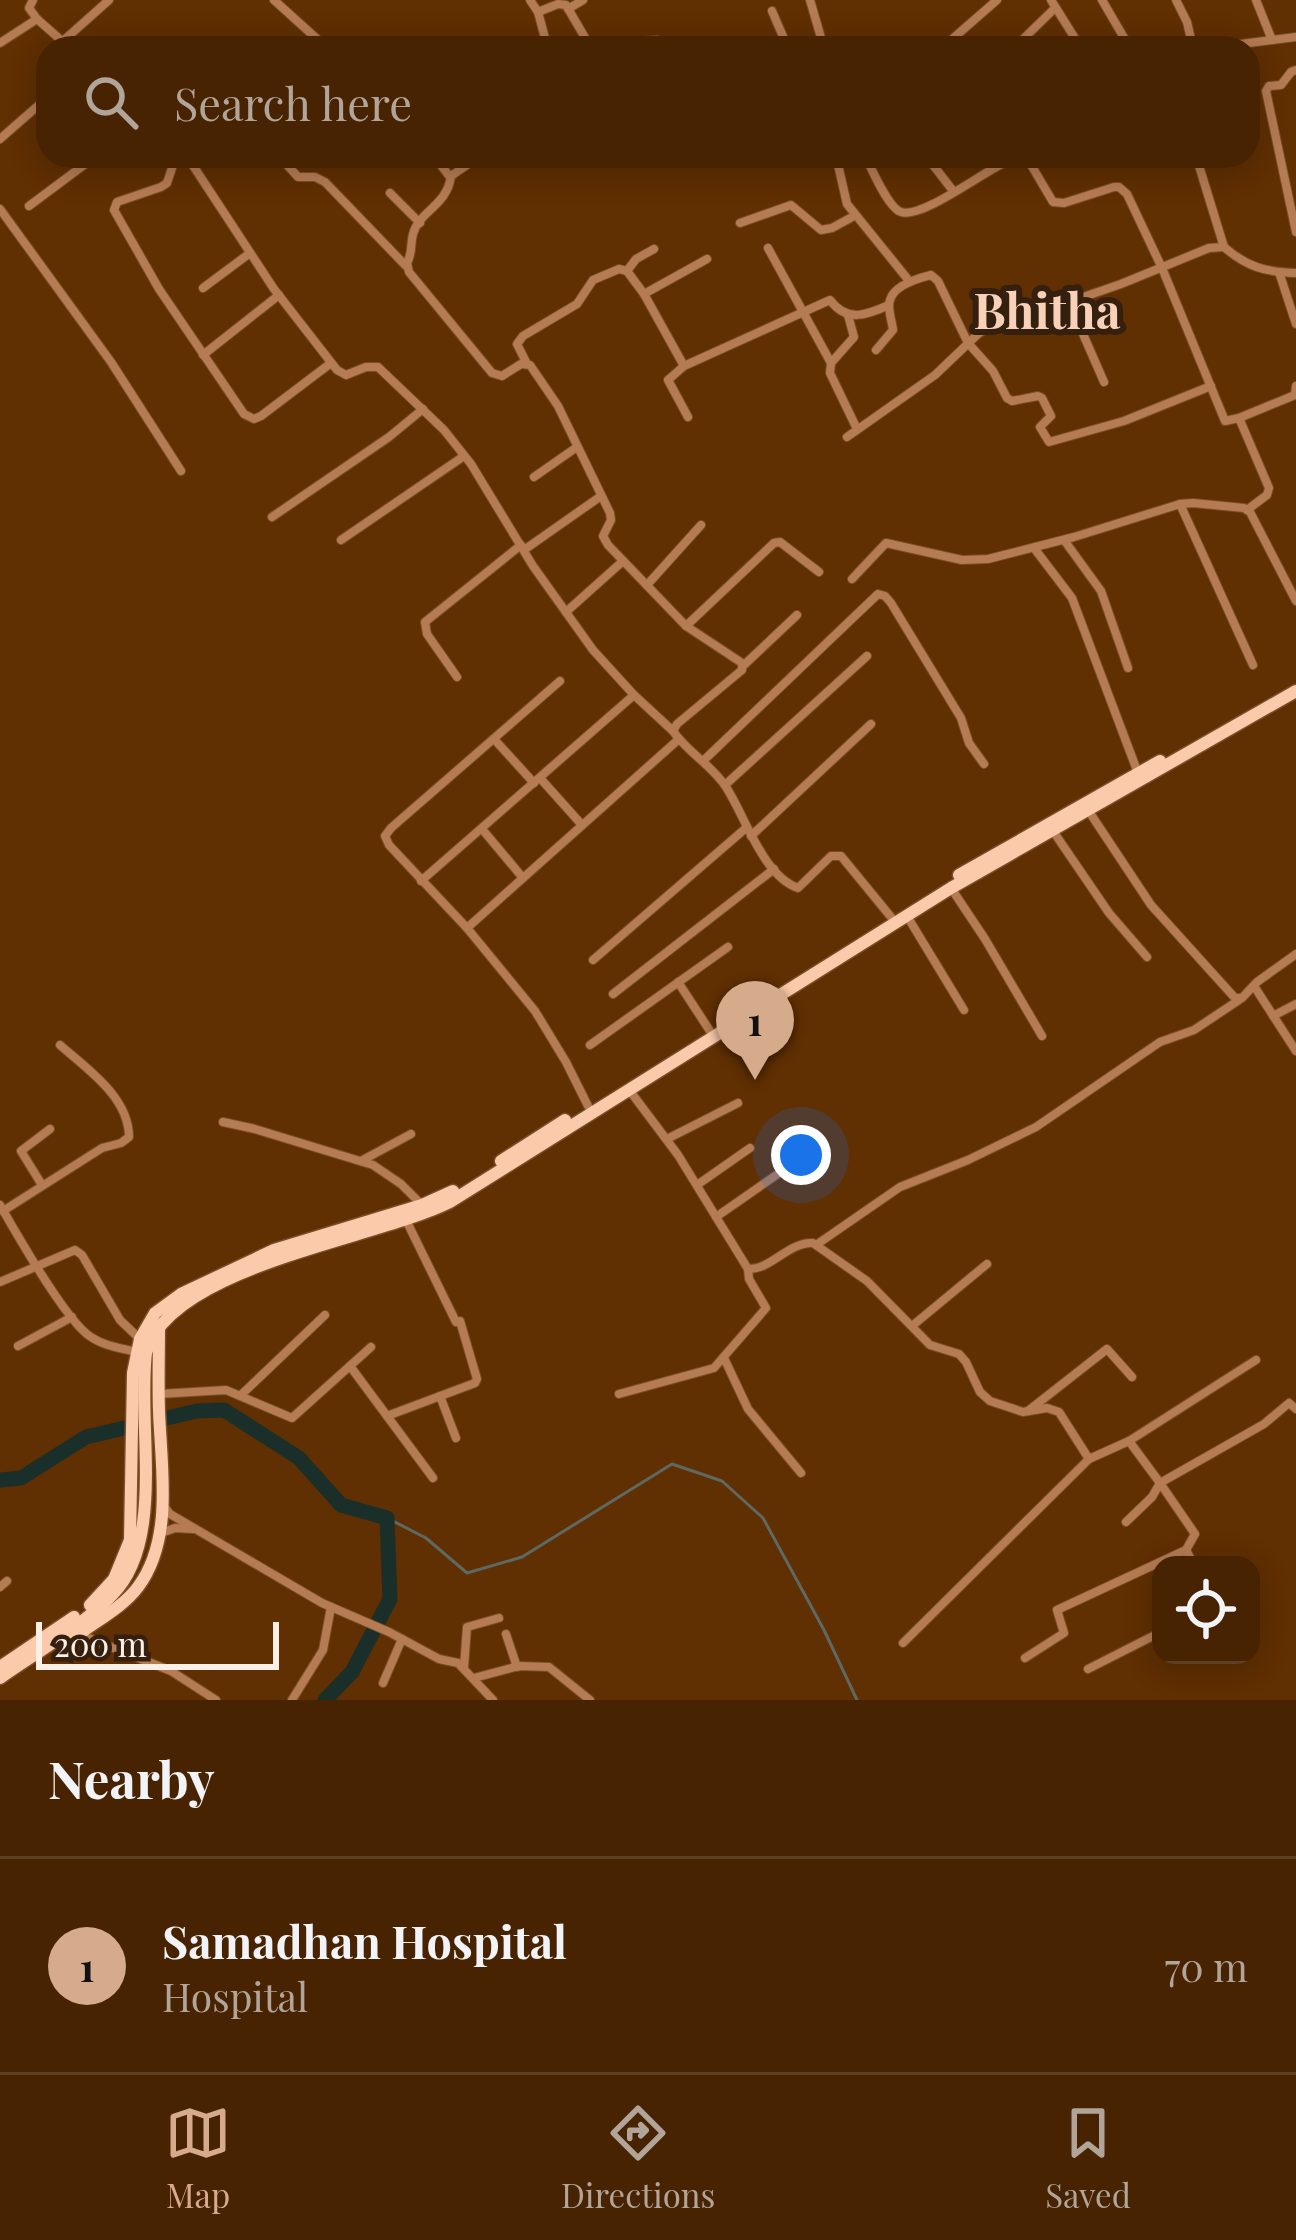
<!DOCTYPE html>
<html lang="en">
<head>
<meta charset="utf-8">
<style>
	:root { --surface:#482302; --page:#4f2b0c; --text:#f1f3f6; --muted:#b1a499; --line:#604024; --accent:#d6ab8b }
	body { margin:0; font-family:"Playfair Display",serif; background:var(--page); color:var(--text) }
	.controls { position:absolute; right:36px; bottom:36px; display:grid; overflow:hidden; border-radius:24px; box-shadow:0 6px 30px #0003 }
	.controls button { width:108px; height:108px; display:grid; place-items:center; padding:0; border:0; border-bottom:3px solid var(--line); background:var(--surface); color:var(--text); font:60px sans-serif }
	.scale { position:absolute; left:36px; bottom:30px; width:243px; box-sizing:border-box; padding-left:12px; border:6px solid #fbefe6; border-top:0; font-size:33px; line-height:42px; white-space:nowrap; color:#fbefe6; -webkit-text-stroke:9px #351f0f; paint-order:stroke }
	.you { position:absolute; left:801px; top:1155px; width:42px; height:42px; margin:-30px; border:9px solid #fff; border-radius:50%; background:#1a73e8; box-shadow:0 0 0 18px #1a73e833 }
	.badge { display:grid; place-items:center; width:78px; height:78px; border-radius:50%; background:var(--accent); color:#111; font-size:39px; font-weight:700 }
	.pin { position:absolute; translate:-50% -99px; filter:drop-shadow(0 3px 6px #0008) }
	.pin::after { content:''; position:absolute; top:63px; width:42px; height:36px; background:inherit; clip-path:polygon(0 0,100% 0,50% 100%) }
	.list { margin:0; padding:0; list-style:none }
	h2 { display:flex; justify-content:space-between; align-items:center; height:156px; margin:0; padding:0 48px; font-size:51px }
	h2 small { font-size:39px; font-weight:400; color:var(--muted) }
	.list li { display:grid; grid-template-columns:78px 1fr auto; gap:36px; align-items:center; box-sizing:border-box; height:216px; padding:0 48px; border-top:3px solid var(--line) }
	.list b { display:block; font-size:45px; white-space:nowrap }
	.list p { margin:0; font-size:39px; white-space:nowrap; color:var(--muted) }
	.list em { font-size:39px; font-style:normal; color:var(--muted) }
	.icon { flex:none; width:66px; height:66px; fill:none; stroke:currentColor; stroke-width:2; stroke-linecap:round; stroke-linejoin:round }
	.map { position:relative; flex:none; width:1296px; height:1700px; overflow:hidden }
	.search { position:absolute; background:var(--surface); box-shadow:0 6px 30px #0003; left:36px; right:36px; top:36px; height:132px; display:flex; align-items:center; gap:30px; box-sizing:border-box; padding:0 42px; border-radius:36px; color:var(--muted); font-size:45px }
	.sheet { height:372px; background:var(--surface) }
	nav { display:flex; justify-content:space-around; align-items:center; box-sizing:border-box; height:168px; border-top:3px solid var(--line); background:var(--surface); font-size:33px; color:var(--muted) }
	nav a { display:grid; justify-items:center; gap:6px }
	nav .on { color:var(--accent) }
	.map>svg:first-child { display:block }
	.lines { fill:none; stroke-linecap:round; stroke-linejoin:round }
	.stream { stroke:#5e6962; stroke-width:3 }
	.river { stroke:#1b2f2a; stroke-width:15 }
	.minor-casing { stroke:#794e26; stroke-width:10 }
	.primary-casing { stroke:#794e26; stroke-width:15 }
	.minor { stroke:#b57b53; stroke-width:8 }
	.primary { stroke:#facaaa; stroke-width:12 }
	.labels { text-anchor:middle; stroke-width:12; stroke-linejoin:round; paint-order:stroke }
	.district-label { font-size:48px; font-weight:bold; fill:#f7d2b9; stroke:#351f0f }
</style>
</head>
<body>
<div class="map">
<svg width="1296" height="1700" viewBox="0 0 1296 1700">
	<rect width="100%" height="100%" fill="#602f02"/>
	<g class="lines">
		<polyline class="stream" points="387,1518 426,1538 467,1573 522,1557 672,1464 722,1481 763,1518 824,1630 857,1700"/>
		<polyline class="river" points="0,1480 21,1478 86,1437 197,1411 224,1410 299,1458 341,1505 387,1518 390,1599 352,1672 325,1700"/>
		<g class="minor-casing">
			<g id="minor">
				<polyline points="33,0 29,8 37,19"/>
				<polyline points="274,0 327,48"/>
				<polyline points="530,0 538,12 558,4 566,5 591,48"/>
				<polyline points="810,0 824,48"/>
				<polyline points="1051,0 1081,48"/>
				<polyline points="1102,0 1130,48"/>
				<polyline points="1176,0 1187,22 1193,48"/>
				<polyline points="1256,0 1272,40"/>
				<polyline points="568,9 583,0"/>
				<polyline points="772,11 788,48"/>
				<polyline points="63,41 109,0"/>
				<polyline points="0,43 37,19 70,48"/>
				<polyline points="590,45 657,40"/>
				<polyline points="524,48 545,38 538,12"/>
				<polyline points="857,48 877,46"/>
				<polyline points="942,48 997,0"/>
				<polyline points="1014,48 1055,8"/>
				<polyline points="1210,48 1296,37"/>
				<polyline points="1296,70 1291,72 1281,85 1269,86 1266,91 1296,232"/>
				<polyline points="0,139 48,97"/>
				<polyline points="166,156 180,163 206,156"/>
				<polyline points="279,156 298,177 315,177 325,182 406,266"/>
				<polyline points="434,156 450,177"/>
				<path d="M480,156L451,176C447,206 420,210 413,234C410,245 413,252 407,263L409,272L492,373L502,376L521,364L530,365L558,406L610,513L611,520L603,536L608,545L686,626L742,663V670L677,724L673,731C687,752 712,765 726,787C745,816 763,876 798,888L831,856H841L891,917"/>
				<polyline points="836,156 847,204 910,282"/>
				<path d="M865,156C872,169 888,208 901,212C922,219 984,171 1006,162C1015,158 1025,159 1034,156"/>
				<polyline points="926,156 954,192"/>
				<polyline points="1196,156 1224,247"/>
				<polyline points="1027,158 1053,202 1064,203 1114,187 1119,187 1127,194 1162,268 1225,421 1239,418 1295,395 1296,386"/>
				<polyline points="190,161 274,289 337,370 346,375 366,367 378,367 444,430 471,464 533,566 593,650 634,695 673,731"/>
				<polyline points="174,162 167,183 161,187 117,202 114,210 159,289 244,414 254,419 261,416 331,363"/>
				<polyline points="390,193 420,223"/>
				<polyline points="29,206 96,156"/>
				<polyline points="0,209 111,362 181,471"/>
				<polyline points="740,223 791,205 821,230 832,228 854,216"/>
				<path d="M1224,247C1247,267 1265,272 1296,273"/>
				<polyline points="768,248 831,363"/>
				<polyline points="627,271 636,259 654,249"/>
				<polyline points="1279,272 1296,324"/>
				<polyline points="203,288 250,253"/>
				<polyline points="644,294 707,259"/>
				<polyline points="1069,302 1104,382"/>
				<polyline points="848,315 854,337 831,363 830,373 857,429"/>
				<path d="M876,350L893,330C892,321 887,308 890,300C894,285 919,278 931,275L938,281L968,343L993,371L1007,398L1012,401L1038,396L1042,398L1051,416L1040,427L1049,442L1124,421L1211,386"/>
				<polyline points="203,355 279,295"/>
				<polyline points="526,362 517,344 523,336 577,304 593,280 619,269 627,271 644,294 684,366"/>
				<path d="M688,417L668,380L684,366L830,300C847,323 867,315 889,305"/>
				<polyline points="1239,418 1269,488 1267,495 1247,510"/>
				<polyline points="847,437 935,375 978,334 990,326 1004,319 1069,302 1121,284 1209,248 1224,247"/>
				<polyline points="534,477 577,447"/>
				<polyline points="1180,504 1253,665"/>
				<polyline points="272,517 389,437 423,409"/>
				<polyline points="341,540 464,456"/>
				<polyline points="1064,540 1101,591 1128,668"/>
				<polyline points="1034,548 1072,598 1138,773"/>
				<polyline points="524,550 601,496"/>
				<polyline points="852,579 886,543 962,560 988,559 1074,537 1180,504 1193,503 1244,508 1250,512 1296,601"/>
				<polyline points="647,585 701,525"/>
				<polyline points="566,612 623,561"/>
				<polyline points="686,626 774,543 780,542 819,572"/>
				<polyline points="744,665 797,615"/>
				<polyline points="457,677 427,634 425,622 521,545"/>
				<polyline points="560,681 391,828 385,836 389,845 467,928 535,1011 566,1062 588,1106"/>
				<polyline points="494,739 534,783"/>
				<polyline points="703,761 878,594 885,596 891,603 961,718 969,743 984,764"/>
				<polyline points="540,778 582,825"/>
				<polyline points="725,785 867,656"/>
				<polyline points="1088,810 1151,905 1235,998 1242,998 1257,982 1296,954"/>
				<polyline points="482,829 523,878"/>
				<polyline points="1053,831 1109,913 1147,957"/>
				<polyline points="751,836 871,724"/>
				<polyline points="421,881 634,695"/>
				<polyline points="951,888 985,939 1042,1036"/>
				<polyline points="907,916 964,1010"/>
				<polyline points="467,928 679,739"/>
				<polyline points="593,960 746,828"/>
				<polyline points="678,982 710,1031"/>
				<polyline points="1254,986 1296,1051"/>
				<polyline points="613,994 774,869"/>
				<polyline points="1273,1016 1296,1004"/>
				<polyline points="590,1045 728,947"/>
				<path d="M630,1091L678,1155L748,1269C771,1270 788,1242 813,1243L867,1281L930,1345L959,1354L966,1362L980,1392L990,1401L1023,1412L1047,1408L1059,1412L1089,1459L1129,1441L1160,1483L1264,1424L1289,1403L1296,1409"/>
				<polyline points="223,1122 255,1129 373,1165 401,1184 421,1204"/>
				<polyline points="667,1139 738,1103"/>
				<polyline points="361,1161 411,1134"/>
				<polyline points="42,1185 21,1151 50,1129"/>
				<polyline points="697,1185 750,1148"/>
				<path d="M0,1205C16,1233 67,1323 91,1337C104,1346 121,1348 136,1352"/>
				<path d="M3,1211L102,1148L121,1143L129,1137C129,1097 87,1069 60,1045"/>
				<polyline points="716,1217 785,1169"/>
				<polyline points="406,1220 456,1322"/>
				<polyline points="816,1245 900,1187 968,1160 1036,1127 1160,1042 1194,1030 1239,1000"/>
				<polyline points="0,1282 75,1250 82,1255 120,1320 140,1339"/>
				<polyline points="912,1326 987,1264"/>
				<polyline points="18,1346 72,1317"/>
				<polyline points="724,1358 748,1409 801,1473"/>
				<polyline points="350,1366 433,1478"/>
				<polyline points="159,1394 226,1390 292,1418 371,1347"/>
				<polyline points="619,1394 714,1368 766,1308 749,1279 748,1269"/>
				<polyline points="241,1395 325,1315"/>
				<polyline points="440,1396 456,1438"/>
				<polyline points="1028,1411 1107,1349 1132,1377"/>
				<polyline points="387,1416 475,1383 477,1379 460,1321"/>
				<polyline points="1129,1441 1256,1360"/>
				<polyline points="163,1505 170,1514 322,1603 389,1632 439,1659 458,1663 493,1700"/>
				<polyline points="1126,1522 1152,1497 1160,1483 1195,1534 1186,1550 1194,1565"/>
				<polyline points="161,1533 175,1528 193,1529"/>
				<polyline points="0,1587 7,1581"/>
				<polyline points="506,1634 517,1667"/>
				<polyline points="81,1635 171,1671 216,1700"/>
				<polyline points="903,1643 1089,1459"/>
				<polyline points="1025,1658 1064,1633 1057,1610 1186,1550"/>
				<polyline points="464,1667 467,1627 499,1618"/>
				<polyline points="1088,1669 1161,1632"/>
				<polyline points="474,1678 519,1666 549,1667 590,1700"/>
				<polyline points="383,1683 402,1639"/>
				<polyline points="292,1700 323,1650 331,1607"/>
			</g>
		</g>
		<g class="primary-casing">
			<g id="primary">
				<polyline points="959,875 1160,761"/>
				<polyline points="501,1161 565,1120"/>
				<polyline points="90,1605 114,1579 130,1540 133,1373 140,1339 155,1313 181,1294 274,1250 422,1205 453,1191"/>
				<path d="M64,1631L79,1634C98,1620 124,1606 138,1587C174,1539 161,1467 159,1411C158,1383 159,1354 159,1326"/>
				<polyline points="0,1667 74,1617"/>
				<path d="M0,1678C37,1652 80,1628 112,1595C166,1541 137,1425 146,1353C169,1266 377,1239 450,1202L951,888L1296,691"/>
			</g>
		</g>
		<use href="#minor" class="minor"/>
		<use href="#primary" class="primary"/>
	</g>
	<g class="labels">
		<g class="district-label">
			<text x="1047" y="329">Bhitha</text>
		</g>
	</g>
</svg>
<div class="controls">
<button><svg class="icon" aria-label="locate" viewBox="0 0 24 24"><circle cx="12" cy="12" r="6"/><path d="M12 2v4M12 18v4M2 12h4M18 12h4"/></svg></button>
</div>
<div class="scale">200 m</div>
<div class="you"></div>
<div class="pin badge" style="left:755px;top:1080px">1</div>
<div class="search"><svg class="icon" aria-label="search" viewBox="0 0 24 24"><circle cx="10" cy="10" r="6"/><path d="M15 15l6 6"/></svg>Search here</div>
</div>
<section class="sheet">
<h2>Nearby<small></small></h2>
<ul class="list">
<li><span class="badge">1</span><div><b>Samadhan Hospital</b><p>Hospital</p></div><em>70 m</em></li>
</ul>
</section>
<nav>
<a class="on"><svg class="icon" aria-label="map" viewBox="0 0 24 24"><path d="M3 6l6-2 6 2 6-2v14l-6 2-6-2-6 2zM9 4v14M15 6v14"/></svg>Map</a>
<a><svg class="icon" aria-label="directions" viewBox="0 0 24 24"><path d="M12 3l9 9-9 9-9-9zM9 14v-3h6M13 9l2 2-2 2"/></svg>Directions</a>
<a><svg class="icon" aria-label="saved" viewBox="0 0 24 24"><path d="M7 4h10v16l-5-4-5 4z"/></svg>Saved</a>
</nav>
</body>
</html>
